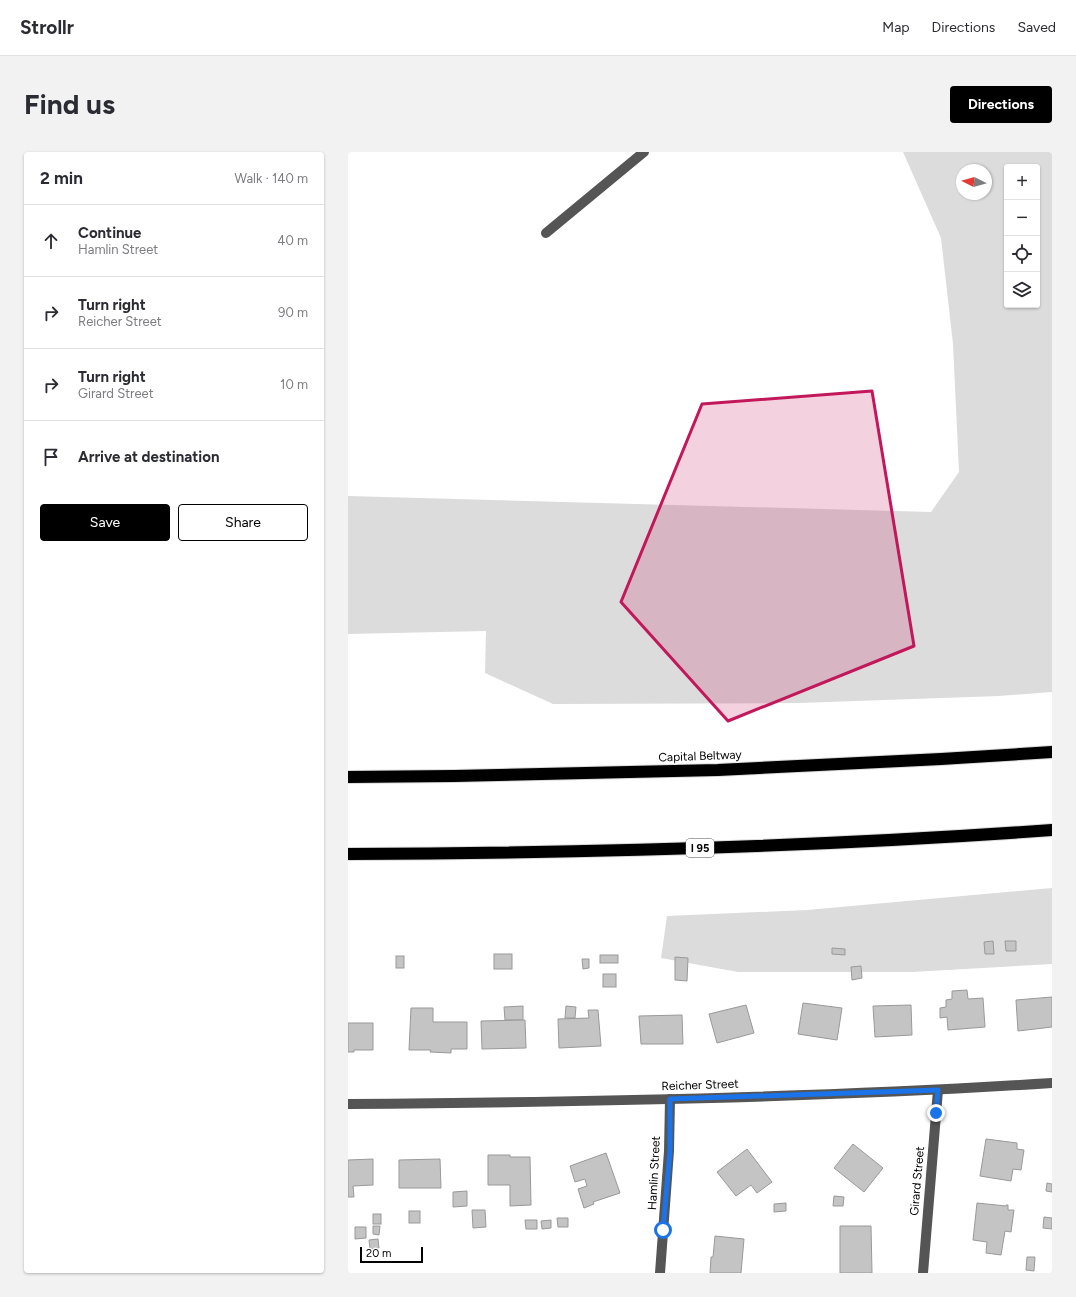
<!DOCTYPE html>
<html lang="en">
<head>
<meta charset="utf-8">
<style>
	body { margin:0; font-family:Figtree,sans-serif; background:#f2f2f3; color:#2b2b33 }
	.controls { position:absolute; right:12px; top:12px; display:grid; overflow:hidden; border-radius:4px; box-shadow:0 1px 3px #0004 }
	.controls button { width:36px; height:36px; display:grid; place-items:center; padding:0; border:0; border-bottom:1px solid #e1e1e2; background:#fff; color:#2b2b33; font:20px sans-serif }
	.compass { position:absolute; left:608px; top:12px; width:36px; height:36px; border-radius:50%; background:#fff; box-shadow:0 1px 3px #0004; rotate:275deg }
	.scale { position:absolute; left:12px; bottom:10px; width:63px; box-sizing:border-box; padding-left:4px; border:2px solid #000; border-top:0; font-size:11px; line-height:14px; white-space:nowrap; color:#000; -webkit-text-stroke:3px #fff; paint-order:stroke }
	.stop { position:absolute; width:12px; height:12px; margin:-9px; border:3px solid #1a73e8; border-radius:50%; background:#fff }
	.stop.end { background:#1a73e8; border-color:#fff; box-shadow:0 1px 4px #0008 }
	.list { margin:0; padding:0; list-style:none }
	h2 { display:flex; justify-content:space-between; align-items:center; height:52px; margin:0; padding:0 16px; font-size:17px }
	h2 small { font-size:13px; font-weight:400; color:#7c7c81 }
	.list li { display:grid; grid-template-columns:26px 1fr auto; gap:12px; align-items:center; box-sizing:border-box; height:72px; padding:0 16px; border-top:1px solid #e1e1e2 }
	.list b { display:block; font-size:15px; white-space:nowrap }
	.list p { margin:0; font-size:13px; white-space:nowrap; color:#7c7c81 }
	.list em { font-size:13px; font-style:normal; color:#7c7c81 }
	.actions { display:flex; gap:8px; padding:12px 16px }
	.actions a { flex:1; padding:9px 0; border:1px solid #000; border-radius:4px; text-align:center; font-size:14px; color:#000 }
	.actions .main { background:#000; color:#fff }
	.icon { flex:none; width:22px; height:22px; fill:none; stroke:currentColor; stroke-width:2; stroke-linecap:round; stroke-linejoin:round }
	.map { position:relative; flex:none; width:704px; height:1121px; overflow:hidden; border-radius:4px }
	header { display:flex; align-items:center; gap:24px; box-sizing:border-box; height:56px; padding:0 20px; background:#fff; border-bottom:1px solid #e1e1e2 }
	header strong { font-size:19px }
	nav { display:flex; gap:22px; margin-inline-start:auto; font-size:14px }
	.intro { display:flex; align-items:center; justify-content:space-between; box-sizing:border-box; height:96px; padding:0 24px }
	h1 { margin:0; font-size:28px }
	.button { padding:10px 18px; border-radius:4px; background:#000; color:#fff; font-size:14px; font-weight:700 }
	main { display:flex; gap:24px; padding:0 24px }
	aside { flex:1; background:#fff; border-radius:4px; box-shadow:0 1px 3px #0004 }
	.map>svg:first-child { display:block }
	.green { fill:#dcdcdc; fill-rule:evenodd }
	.building { fill:#c4c4c4; stroke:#999 }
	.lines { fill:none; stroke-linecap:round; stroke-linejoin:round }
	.highway-casing { stroke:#dbdbdb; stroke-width:14 }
	.minor { stroke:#555; stroke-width:10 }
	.highway { stroke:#000; stroke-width:12 }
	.route { stroke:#1a73e8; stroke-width:5 }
	.marked { fill:#c2185b; fill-opacity:0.2; stroke:#c2185b; stroke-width:3; stroke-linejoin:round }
	.labels { text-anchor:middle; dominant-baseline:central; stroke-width:3; stroke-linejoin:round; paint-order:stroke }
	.shield { fill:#fff; stroke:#4c4c4c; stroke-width:1 }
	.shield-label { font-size:11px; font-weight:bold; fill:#000 }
	.street-label { font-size:12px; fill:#000; stroke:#fff }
</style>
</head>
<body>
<header>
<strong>Strollr</strong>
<nav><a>Map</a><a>Directions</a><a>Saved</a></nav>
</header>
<div class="intro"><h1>Find us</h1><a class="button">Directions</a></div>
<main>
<aside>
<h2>2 min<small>Walk · 140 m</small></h2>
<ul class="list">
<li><svg class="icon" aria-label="ahead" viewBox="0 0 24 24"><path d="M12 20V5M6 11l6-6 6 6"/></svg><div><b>Continue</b><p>Hamlin Street</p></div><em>40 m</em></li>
<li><svg class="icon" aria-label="right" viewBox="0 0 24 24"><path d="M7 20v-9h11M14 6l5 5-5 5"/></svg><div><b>Turn right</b><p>Reicher Street</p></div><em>90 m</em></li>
<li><svg class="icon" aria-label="right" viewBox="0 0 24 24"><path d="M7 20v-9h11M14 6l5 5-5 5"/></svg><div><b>Turn right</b><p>Girard Street</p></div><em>10 m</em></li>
<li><svg class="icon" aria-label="arrive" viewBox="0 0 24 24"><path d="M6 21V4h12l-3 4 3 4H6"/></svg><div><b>Arrive at destination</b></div></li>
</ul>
<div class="actions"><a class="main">Save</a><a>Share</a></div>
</aside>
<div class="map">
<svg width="704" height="1121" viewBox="0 0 704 1121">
	<rect width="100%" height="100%" fill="#fff"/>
	<g class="green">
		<path d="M555,0H704V540L651,544L451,551L205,552L137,521L138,479L0,482V344L583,360L611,320L605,192L593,86ZM659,15H689V153H659ZM614,18H638V42H614Z"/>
		<path d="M704,736V812L564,820H390L313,806L319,764L459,758Z"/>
	</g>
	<g class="building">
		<path d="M645,789L646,802H637L636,790Z"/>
		<path d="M657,789H668V799H658Z"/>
		<path d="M484,796L497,797V803L484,802Z"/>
		<rect x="146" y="802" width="18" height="15"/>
		<rect x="252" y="803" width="18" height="8"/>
		<rect x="48" y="804" width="8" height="12"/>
		<path d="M327,805L340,806L339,829L327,828Z"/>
		<path d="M234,807H241V816L235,817Z"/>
		<path d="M513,814L514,826L504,828L503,815Z"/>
		<rect x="255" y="822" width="13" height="13"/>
		<path d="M619,838L620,847L635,846L637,875L600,878L599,865L592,866V856L598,855V848L604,847V839Z"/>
		<path d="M704,845V875L670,879L668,848Z"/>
		<path d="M455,851L494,856L489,888L450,882Z"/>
		<path d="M398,853L406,881L369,891L361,862Z"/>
		<path d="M563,853L564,883L527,885L525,854Z"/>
		<path d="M175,854V868H157L156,855Z"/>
		<path d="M218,854L228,855L227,866H217Z"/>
		<path d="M63,856H85V870H119V897H103V901L82,900L83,898H61Z"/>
		<path d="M240,858H250L253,894L211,896L210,867L241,866Z"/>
		<path d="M334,863L335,892H293L291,864Z"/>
		<path d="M177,868L178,896L134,897L133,869Z"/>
		<path d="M0,871H25V898H6V900H0Z"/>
		<path d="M638,987L669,991V997L676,998L673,1018L665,1017L663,1029L632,1024Z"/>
		<path d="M505,992L535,1016L516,1040L486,1016Z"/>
		<path d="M399,997L424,1030L409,1041L403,1033L388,1044L369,1020Z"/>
		<path d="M258,1001L272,1041L245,1050L246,1052L236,1056L230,1037L239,1034L237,1027L227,1030L222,1014Z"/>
		<path d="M140,1003H162V1005H182L183,1053L162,1054V1033H140Z"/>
		<path d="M25,1007V1033L5,1034L6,1045H0V1008Z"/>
		<path d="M92,1007L93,1036H51V1008Z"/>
		<path d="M699,1031L704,1032V1040L698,1039Z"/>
		<path d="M119,1039V1054L105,1055V1040Z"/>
		<path d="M486,1044L496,1045L495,1054H485Z"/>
		<path d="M438,1051V1059L426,1060V1052Z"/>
		<path d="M629,1051L658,1054V1053H660V1058H666L663,1080L657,1079L653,1103L638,1101L639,1090L625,1088Z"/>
		<path d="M124,1058H137L138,1075L125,1076Z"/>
		<rect x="61" y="1059" width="11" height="12"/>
		<rect x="25" y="1062" width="8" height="10"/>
		<path d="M696,1065L704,1066V1077L695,1076Z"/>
		<path d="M209,1066H220V1075H210Z"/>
		<path d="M177,1068H189V1077H178Z"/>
		<path d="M203,1068V1076L194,1077L193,1069Z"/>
		<path d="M25,1074H32L31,1083L25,1082Z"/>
		<path d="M492,1074H523L524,1121H492Z"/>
		<path d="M7,1075H18V1086L7,1087Z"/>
		<path d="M367,1084L396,1087L393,1121H362L363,1105H365Z"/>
		<path d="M30,1087L31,1096L22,1097L21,1088Z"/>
		<path d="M679,1105H687L686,1119L678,1118Z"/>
	</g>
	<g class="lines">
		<g class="highway-casing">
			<g id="highway">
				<path d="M0,625L106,624L370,618L593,607L704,600"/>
				<path d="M0,702C235,701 470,695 704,678"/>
			</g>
		</g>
		<g class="minor">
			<path d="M198,81L296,0"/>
			<path d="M0,952C235,950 470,946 704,931"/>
			<path d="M312,1121L321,999L322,947"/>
			<path d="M575,1121L590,938"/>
		</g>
		<use href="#highway" class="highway"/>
	</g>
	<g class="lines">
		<path class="route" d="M315,1078L322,999V947L590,938L588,961"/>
	</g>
	<path class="marked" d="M524,239L566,494L380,569L273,450L354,252Z"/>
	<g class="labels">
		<rect class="shield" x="338" y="687" width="28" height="18" rx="3"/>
		<g class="shield-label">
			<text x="352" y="696">I 95</text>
		</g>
		<g class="street-label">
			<text transform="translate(352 604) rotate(-2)">Capital Beltway</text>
			<text transform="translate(352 933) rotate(-2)">Reicher Street</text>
			<text transform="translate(306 1021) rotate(-87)">Hamlin Street</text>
			<text transform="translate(569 1029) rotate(-85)">Girard Street</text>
		</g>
	</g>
</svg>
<div class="controls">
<button>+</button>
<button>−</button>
<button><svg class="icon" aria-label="locate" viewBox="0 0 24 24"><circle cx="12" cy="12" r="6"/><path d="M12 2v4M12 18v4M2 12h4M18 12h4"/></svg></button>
<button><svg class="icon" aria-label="layers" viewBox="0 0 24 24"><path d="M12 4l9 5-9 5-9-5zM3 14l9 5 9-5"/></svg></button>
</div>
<svg class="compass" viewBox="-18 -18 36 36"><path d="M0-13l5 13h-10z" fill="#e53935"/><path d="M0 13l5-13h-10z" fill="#7c7c81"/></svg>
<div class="scale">20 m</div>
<div class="stop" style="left:315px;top:1078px"></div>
<div class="stop end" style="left:588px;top:961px"></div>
</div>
</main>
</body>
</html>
